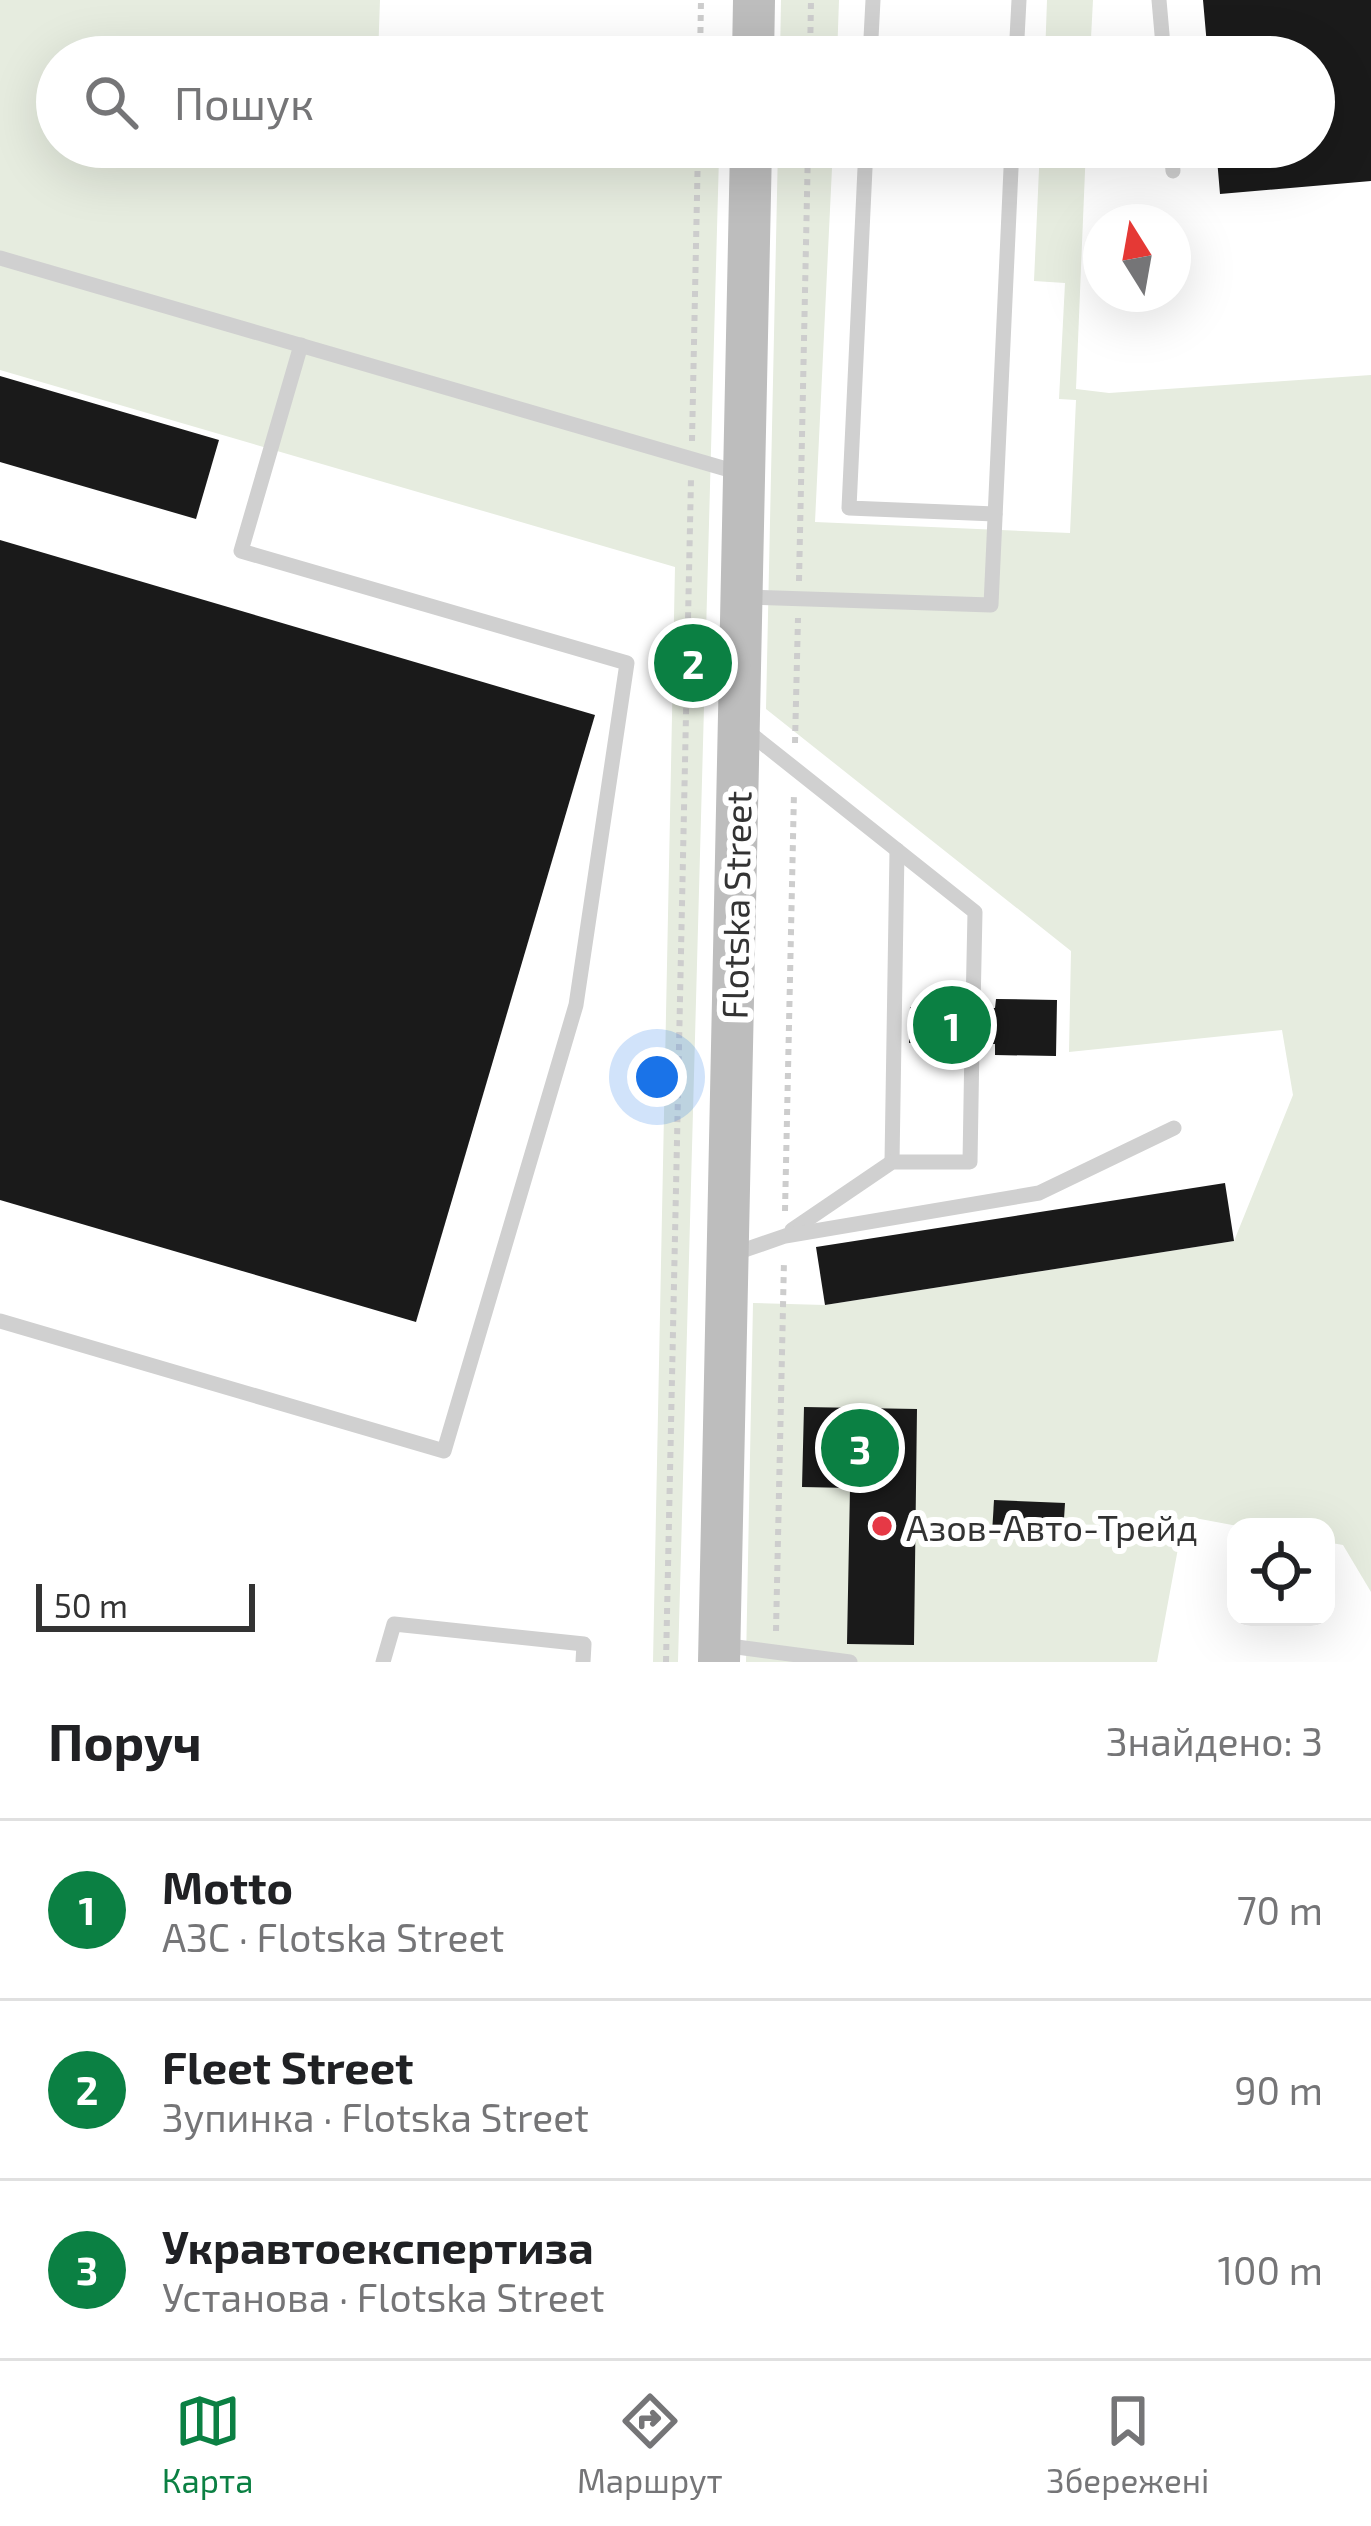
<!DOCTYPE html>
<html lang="uk">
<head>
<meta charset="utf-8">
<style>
	body { margin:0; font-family:"Exo 2",sans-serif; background:#f2f2f2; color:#202124 }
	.controls { position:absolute; right:36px; bottom:36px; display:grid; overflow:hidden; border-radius:24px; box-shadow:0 12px 48px #0002 }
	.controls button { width:108px; height:108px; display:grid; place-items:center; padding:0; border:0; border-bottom:3px solid #e0e0e0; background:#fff; color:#202124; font:60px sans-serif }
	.compass { position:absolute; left:1083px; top:204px; width:108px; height:108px; border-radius:50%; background:#fff; box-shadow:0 12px 48px #0002; rotate:349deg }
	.scale { position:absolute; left:36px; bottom:30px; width:219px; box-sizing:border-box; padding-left:12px; border:6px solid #333; border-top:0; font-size:33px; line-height:42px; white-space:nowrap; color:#333; -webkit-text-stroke:9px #fff; paint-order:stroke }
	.you { position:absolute; left:657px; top:1077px; width:42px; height:42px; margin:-30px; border:9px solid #fff; border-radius:50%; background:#1a73e8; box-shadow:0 0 0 18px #1a73e833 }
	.badge { display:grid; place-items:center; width:78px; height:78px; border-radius:50%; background:#0b8043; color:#fff; font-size:39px; font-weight:700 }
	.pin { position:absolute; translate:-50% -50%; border:6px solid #fff; box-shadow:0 3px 12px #0006 }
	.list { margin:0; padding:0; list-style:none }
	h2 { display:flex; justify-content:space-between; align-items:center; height:156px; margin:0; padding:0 48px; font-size:51px }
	h2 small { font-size:39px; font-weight:400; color:#757577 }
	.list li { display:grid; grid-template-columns:78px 1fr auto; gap:36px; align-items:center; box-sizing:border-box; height:180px; padding:0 48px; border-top:3px solid #e0e0e0 }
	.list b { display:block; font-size:45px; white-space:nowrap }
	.list p { margin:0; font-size:39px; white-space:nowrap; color:#757577 }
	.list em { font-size:39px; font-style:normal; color:#757577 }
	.icon { flex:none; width:66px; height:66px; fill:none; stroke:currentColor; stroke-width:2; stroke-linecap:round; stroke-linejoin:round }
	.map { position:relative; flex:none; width:1371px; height:1662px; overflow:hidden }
	.search { position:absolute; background:#fff; box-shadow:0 12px 48px #0002; left:36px; right:36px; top:36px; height:132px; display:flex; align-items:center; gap:30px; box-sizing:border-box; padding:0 42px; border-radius:66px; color:#757577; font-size:45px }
	.sheet { height:696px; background:#fff }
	nav { display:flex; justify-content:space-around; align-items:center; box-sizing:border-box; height:168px; border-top:3px solid #e0e0e0; background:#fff; font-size:33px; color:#757577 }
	nav a { display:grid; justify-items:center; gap:6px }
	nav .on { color:#0b8043 }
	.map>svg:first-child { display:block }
	.green { fill:#e6ecdf }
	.building { fill:#1a1a1a }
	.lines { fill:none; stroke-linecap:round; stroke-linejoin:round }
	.path { stroke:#cdcdcd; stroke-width:6; stroke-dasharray:6 6; stroke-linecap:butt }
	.lane { stroke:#d0d0d0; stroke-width:15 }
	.secondary { stroke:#bdbdbd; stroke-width:42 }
	.poi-dot { fill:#e63946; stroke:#fff; stroke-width:4.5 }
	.labels { text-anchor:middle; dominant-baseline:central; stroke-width:12; stroke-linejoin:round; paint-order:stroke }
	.street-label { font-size:36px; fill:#333; stroke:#fff }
	.poi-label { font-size:36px; fill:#333; stroke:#fff; text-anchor:start }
</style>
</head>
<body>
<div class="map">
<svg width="1371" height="1662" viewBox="0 0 1371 1662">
	<rect width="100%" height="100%" fill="#fff"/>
	<g class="green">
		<path d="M0,0H380L378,57H57V147H498L517,152L719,156L678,1662H653L675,567L0,370Z"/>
		<path d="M781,0H839L837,57H780Z"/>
		<path d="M1047,0H1093L1090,57H1045Z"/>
		<path d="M778,147H833L815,522L1070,533L1076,400L1059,399L1065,283L1034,281L1040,147H1086L1076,389L1109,393L1371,375V1592L1343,1545L1326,1542V1527H1243L1184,1516L1157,1662H746L753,1303L825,1305L1234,1241L1293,1095L1282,1030L1069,1052L1071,951L766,709Z"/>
	</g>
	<g class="building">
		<path d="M1203,0H1371V181L1220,194L1216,147H1314V57H1208Z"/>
		<path d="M0,376L219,440L196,519L0,462Z"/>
		<path d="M0,540L595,715L416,1322L0,1200Z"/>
		<path d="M996,999L1057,1000L1056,1056L995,1055V1044L909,1043L910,1007L995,1008Z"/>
		<path d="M1225,1183L1234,1241L825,1305L816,1247Z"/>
		<path d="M804,1407L917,1409L914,1645L847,1644L850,1488L802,1487Z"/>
		<path d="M994,1500L1065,1503L1063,1536L992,1534Z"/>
	</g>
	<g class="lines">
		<g class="path">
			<path d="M700,57L701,0"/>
			<path d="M810,57L811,0"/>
			<path d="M692,441L698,147"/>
			<path d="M799,581L808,147"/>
			<path d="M795,743L798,618"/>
			<path d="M785,1211L794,792"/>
			<path d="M776,1631L784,1260"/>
			<path d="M666,1662L691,478"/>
		</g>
		<g class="lane">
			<path d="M1159,0L1164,57"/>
			<path d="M870,57L873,0"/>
			<path d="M1016,57L1019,0"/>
			<path d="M866,147L849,508L995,514"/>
			<path d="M1171,147L1173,171"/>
			<path d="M0,258L740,473"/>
			<path d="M745,597L991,605L1012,147"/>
			<path d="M746,730L975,912L973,1008"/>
			<path d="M892,1162L897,850"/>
			<path d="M792,1230L892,1162H970L972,1044"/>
			<path d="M730,1255L785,1236L1039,1193L1174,1128"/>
			<path d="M0,1321L444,1451L576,1005L627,663L241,551L301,345"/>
			<path d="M722,1645L850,1662"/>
			<path d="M383,1662L394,1624L584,1644L583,1662"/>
		</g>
		<g class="secondary">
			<path d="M753,57L754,0"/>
			<path d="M719,1662L751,147"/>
		</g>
	</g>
	<circle class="poi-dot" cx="882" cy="1526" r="12"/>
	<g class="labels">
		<g class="street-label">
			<text transform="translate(735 905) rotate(-89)">Flotska Street</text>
		</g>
		<g class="poi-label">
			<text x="906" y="1526">Азов-Авто-Трейд</text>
		</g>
	</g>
</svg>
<div class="controls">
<button><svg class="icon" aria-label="locate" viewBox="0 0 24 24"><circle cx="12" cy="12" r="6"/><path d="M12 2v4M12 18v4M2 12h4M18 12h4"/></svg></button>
</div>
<svg class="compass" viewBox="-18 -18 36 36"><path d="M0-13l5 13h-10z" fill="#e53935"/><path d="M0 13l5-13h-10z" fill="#757577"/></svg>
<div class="scale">50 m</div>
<div class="you"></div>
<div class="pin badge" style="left:952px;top:1025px">1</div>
<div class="pin badge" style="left:693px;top:663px">2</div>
<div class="pin badge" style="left:860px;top:1448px">3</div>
<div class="search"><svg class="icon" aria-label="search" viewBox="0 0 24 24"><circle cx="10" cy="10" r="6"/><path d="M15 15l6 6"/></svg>Пошук</div>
</div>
<section class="sheet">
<h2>Поруч<small>Знайдено: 3</small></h2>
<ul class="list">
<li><span class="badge">1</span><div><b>Motto</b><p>АЗС · Flotska Street</p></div><em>70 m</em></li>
<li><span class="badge">2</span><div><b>Fleet Street</b><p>Зупинка · Flotska Street</p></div><em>90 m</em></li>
<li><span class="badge">3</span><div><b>Укравтоекспертиза</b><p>Установа · Flotska Street</p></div><em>100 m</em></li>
</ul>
</section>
<nav>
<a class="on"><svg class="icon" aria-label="map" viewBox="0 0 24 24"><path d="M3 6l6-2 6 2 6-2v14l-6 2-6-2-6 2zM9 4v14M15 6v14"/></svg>Карта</a>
<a><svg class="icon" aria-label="directions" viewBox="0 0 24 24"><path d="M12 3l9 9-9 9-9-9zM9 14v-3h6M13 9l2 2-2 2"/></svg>Маршрут</a>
<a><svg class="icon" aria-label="saved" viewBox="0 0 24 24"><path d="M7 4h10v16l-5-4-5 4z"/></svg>Збережені</a>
</nav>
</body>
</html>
